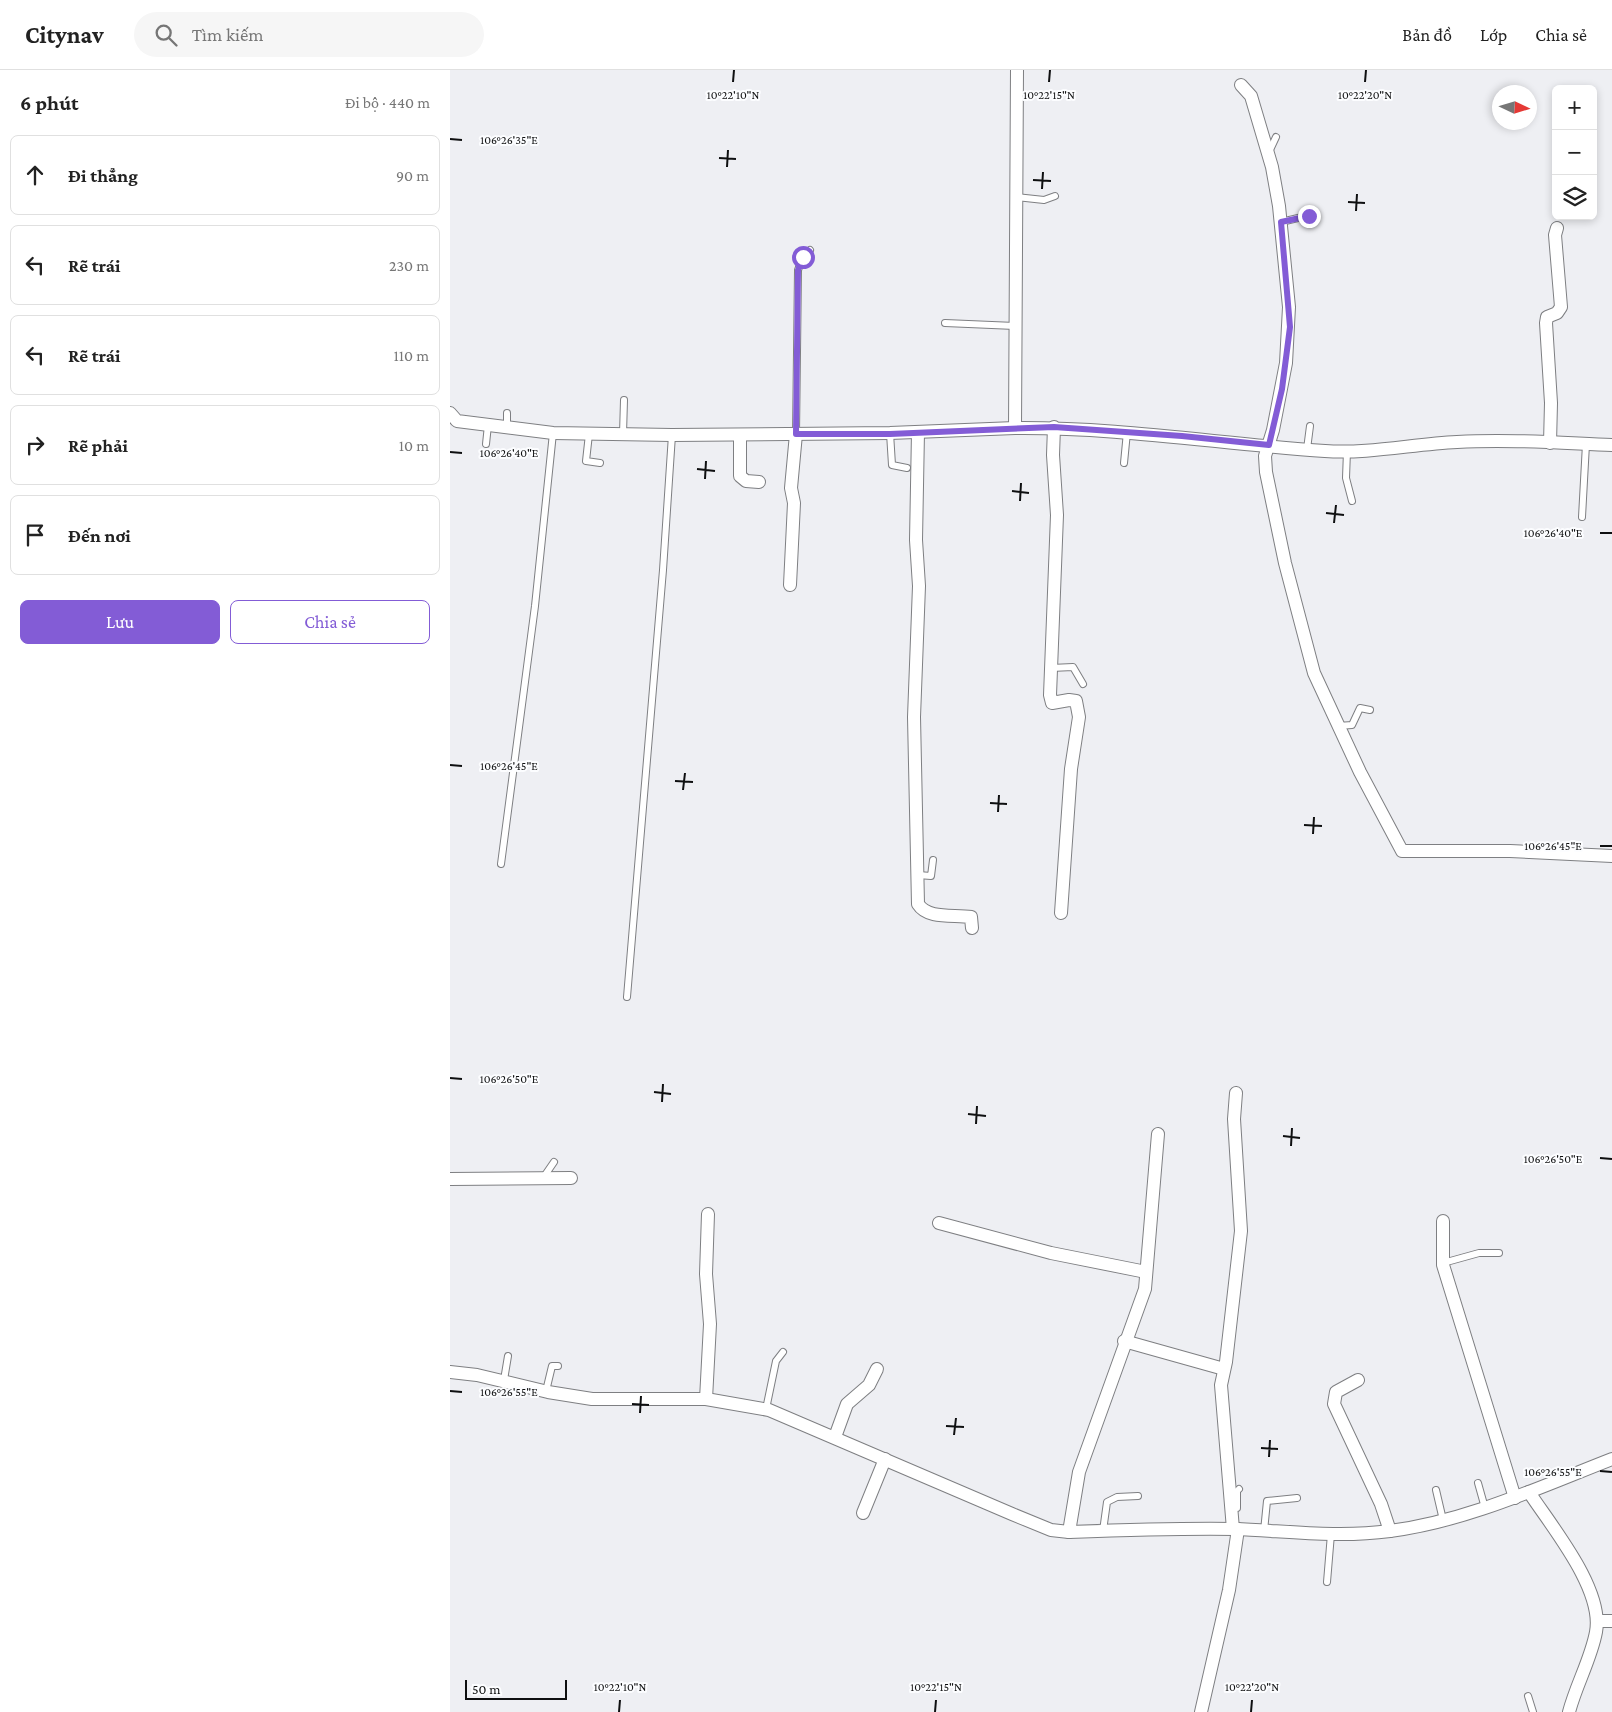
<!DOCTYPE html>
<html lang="vi">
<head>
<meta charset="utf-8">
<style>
	body { margin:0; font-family:"Crimson Pro",serif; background:#f6f6f6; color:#222 }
	.controls { position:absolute; right:15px; top:15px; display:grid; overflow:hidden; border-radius:8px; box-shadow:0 2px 8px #0003 }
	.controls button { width:45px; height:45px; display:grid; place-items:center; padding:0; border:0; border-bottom:1px solid #e0e0e0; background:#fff; color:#222; font:25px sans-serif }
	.compass { position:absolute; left:1042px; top:15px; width:45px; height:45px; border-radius:50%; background:#fff; box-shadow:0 2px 8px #0003; rotate:94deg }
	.scale { position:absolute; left:15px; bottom:12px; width:102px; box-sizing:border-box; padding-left:5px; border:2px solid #0e0f10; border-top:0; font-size:14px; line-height:18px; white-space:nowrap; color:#0e0f10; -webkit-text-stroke:4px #fcfdff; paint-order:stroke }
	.stop { position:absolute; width:15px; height:15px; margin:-11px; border:4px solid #835cd6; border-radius:50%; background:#fff }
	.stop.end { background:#835cd6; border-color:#fff; box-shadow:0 1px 5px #0008 }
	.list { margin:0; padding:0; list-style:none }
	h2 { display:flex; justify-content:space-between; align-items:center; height:65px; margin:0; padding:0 20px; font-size:21px }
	h2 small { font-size:16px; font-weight:400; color:#767676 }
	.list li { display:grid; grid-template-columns:32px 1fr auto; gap:15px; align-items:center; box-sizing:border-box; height:80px; margin:0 10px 10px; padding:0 10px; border:1px solid #e0e0e0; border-radius:8px }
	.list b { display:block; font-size:19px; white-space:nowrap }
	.list em { font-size:16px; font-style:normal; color:#767676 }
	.actions { display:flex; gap:10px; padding:15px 20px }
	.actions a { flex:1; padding:11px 0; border:1px solid #835cd6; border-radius:8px; text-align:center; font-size:18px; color:#835cd6 }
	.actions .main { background:#835cd6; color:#fff }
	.icon { flex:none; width:28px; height:28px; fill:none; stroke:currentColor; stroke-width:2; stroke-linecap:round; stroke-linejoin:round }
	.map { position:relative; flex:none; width:1162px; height:1642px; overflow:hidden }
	header { display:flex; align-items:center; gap:30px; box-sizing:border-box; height:70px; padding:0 25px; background:#fff; border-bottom:1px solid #e0e0e0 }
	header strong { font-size:24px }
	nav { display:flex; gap:28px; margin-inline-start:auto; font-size:18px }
	.search { width:350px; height:45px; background:#f6f6f6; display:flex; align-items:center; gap:12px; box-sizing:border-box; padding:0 18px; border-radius:28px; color:#767676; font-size:19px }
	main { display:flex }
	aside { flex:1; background:#fff }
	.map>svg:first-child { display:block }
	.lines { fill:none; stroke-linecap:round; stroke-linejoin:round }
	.service-casing { stroke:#7e7f82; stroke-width:8 }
	.minor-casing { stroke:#7e7f82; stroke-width:14 }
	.service { stroke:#fff; stroke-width:6 }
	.minor { stroke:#fff; stroke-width:12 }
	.route { stroke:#835cd6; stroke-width:6 }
	.ticks { fill:none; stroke:#0e0f10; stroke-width:2 }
	.ticks-label { font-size:12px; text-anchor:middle; fill:#0e0f10; stroke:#fcfdff; stroke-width:4; stroke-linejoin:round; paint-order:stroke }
</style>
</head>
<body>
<header>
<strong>Citynav</strong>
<div class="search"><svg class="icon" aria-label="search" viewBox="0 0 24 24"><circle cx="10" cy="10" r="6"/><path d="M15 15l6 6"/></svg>Tìm kiếm</div>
<nav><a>Bản đồ</a><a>Lớp</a><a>Chia sẻ</a></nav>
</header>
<main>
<aside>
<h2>6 phút<small>Đi bộ · 440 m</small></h2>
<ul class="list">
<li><svg class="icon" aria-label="ahead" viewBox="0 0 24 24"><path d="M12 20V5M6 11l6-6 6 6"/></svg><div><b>Đi thẳng</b></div><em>90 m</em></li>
<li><svg class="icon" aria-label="left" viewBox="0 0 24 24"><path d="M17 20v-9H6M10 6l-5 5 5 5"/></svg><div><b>Rẽ trái</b></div><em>230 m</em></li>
<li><svg class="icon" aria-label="left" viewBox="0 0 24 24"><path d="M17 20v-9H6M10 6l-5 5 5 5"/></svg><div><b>Rẽ trái</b></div><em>110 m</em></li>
<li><svg class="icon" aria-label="right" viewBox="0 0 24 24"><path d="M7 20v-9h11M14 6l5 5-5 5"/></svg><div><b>Rẽ phải</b></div><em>10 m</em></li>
<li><svg class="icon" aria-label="arrive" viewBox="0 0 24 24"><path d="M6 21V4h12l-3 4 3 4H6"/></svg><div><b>Đến nơi</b></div></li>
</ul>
<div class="actions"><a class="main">Lưu</a><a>Chia sẻ</a></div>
</aside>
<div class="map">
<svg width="1162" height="1642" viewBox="0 0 1162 1642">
	<rect width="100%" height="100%" fill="#eeeff3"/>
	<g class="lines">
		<g class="service-casing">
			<g id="service">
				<path d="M819,82L826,67"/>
				<path d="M566,127L594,130L605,126"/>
				<path d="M831,152L865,144"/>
				<path d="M495,253L565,256"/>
				<path d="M57,358V343"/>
				<path d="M440,363L442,395L457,398"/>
				<path d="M139,364L136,391L150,393"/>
				<path d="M173,364L174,330"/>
				<path d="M346,364L348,200L353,187L360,180"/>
				<path d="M36,374L38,355"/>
				<path d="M857,379L860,356"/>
				<path d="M897,381L896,408L902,431"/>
				<path d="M674,393L677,362"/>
				<path d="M1132,447L1136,374"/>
				<path d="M601,598L623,597L633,614"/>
				<path d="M888,656L902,655L910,638L920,640"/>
				<path d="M51,794L85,536L103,363"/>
				<path d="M468,805L481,806L483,790"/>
				<path d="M177,927L213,500L222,365"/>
				<path d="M93,1108L104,1092"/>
				<path d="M993,1193L1029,1183H1049"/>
				<path d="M54,1310L58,1286"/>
				<path d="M96,1321L102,1296H108"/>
				<path d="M316,1339L326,1291L333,1282"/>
				<path d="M1028,1413L1035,1438"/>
				<path d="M986,1420L993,1450"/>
				<path d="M787,1438V1421L789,1419"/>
				<path d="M653,1461L657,1432L667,1427L688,1426"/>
				<path d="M814,1461L817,1431L847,1428"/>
				<path d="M877,1512L881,1464"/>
				<path d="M1078,1626L1083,1642"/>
			</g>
		</g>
		<g class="minor-casing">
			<g id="minor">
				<path d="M567,0L565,358C669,357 771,374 875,381C919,384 963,374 1007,372C1058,369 1111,373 1162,375"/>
				<path d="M791,15L801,26L822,97L829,136L839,237L836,293L823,360L815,386L816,402L835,493L864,603L910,702L952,781H1060L1162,786"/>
				<path d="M0,343L7,351L103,363L222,365L440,363L565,358"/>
				<path d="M604,357L603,385L607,445L600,625L602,633L619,630L626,631L629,647L621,699L611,843"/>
				<path d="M468,362L466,470L469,516L464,647L468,834C478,850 505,844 521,847L522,858"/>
				<path d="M290,365V406L296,411L309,412"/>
				<path d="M1100,373L1101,333L1096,253L1097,247L1107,243L1111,237L1105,165L1107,158"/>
				<path d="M340,515L344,433L341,418L346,364"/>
				<path d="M0,1109L121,1108"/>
				<path d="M993,1151V1195L1065,1428"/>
				<path d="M489,1153L601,1183L696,1202"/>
				<path d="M674,1271L774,1299"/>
				<path d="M0,1302L27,1305L98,1322L142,1329H256L319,1340L562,1444L601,1460L619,1462C674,1460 730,1458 785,1459C837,1461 888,1468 940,1461C1017,1451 1090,1417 1162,1389"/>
				<path d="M908,1310L886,1322L884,1334L931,1434L940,1461"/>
				<path d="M256,1329L260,1254L256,1204L258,1144"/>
				<path d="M385,1367L397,1334L419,1315L427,1299"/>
				<path d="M1079,1422C1101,1456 1154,1519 1146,1562C1141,1589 1126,1615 1119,1642"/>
				<path d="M413,1443L435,1389"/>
				<path d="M783,1459L771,1315L776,1292L791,1161L784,1049L786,1023"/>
				<path d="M619,1462L629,1402L695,1219L708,1064"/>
				<path d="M1147,1551H1162"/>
				<path d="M751,1642L779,1520L788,1459"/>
			</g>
		</g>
		<use href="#service" class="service"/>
		<use href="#minor" class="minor"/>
	</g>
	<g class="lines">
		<path class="route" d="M353,187L348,200L346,364H440L604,357L732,366L819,375L832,319L840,257L831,152L859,146"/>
	</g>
	<path class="ticks" d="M283,12L284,0M599,12L600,0M915,12L916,0M0,69L12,70M269,88L286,89M277,97L278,80M583,110L601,111M592,119L593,102M898,132L915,133M906,141L907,124M0,382L12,383M247,399L265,401M255,409L256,391M562,421L579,423M570,431L571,413M876,443L894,445M884,453L886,435M1150,463H1162M0,695L12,696M225,711L243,712M233,720L235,703M540,733L557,734M548,742L549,725M854,755L872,756M863,764L864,747M1150,776H1162M0,1008L12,1009M204,1022L221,1024M212,1032L213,1014M518,1044L536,1046M526,1054L527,1036M833,1066L850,1068M841,1076L842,1058M1150,1088L1162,1089M0,1321L12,1322M182,1334L199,1335M190,1343L191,1326M496,1356L514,1357M504,1365L506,1348M811,1378L828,1379M819,1387L820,1370M1150,1401L1162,1402M169,1642L170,1630M485,1642L486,1630M801,1642L802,1630"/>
	<g class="ticks-label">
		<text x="283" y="29">10°22'10"N</text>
		<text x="599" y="29">10°22'15"N</text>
		<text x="915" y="29">10°22'20"N</text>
		<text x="59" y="74">106°26'35"E</text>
		<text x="59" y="387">106°26'40"E</text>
		<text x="1103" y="467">106°26'40"E</text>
		<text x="59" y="700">106°26'45"E</text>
		<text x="1103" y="780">106°26'45"E</text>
		<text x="59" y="1013">106°26'50"E</text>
		<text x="1103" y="1093">106°26'50"E</text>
		<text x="59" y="1326">106°26'55"E</text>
		<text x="1103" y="1406">106°26'55"E</text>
		<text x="170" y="1621">10°22'10"N</text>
		<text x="486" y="1621">10°22'15"N</text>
		<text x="802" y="1621">10°22'20"N</text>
	</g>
</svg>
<div class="controls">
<button>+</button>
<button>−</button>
<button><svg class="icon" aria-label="layers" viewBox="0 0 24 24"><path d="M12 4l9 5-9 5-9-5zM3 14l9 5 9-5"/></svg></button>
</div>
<svg class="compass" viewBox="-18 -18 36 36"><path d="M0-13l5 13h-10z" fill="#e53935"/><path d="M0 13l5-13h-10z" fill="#767676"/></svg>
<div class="scale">50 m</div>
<div class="stop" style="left:353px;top:187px"></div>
<div class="stop end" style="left:859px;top:146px"></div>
</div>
</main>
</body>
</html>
